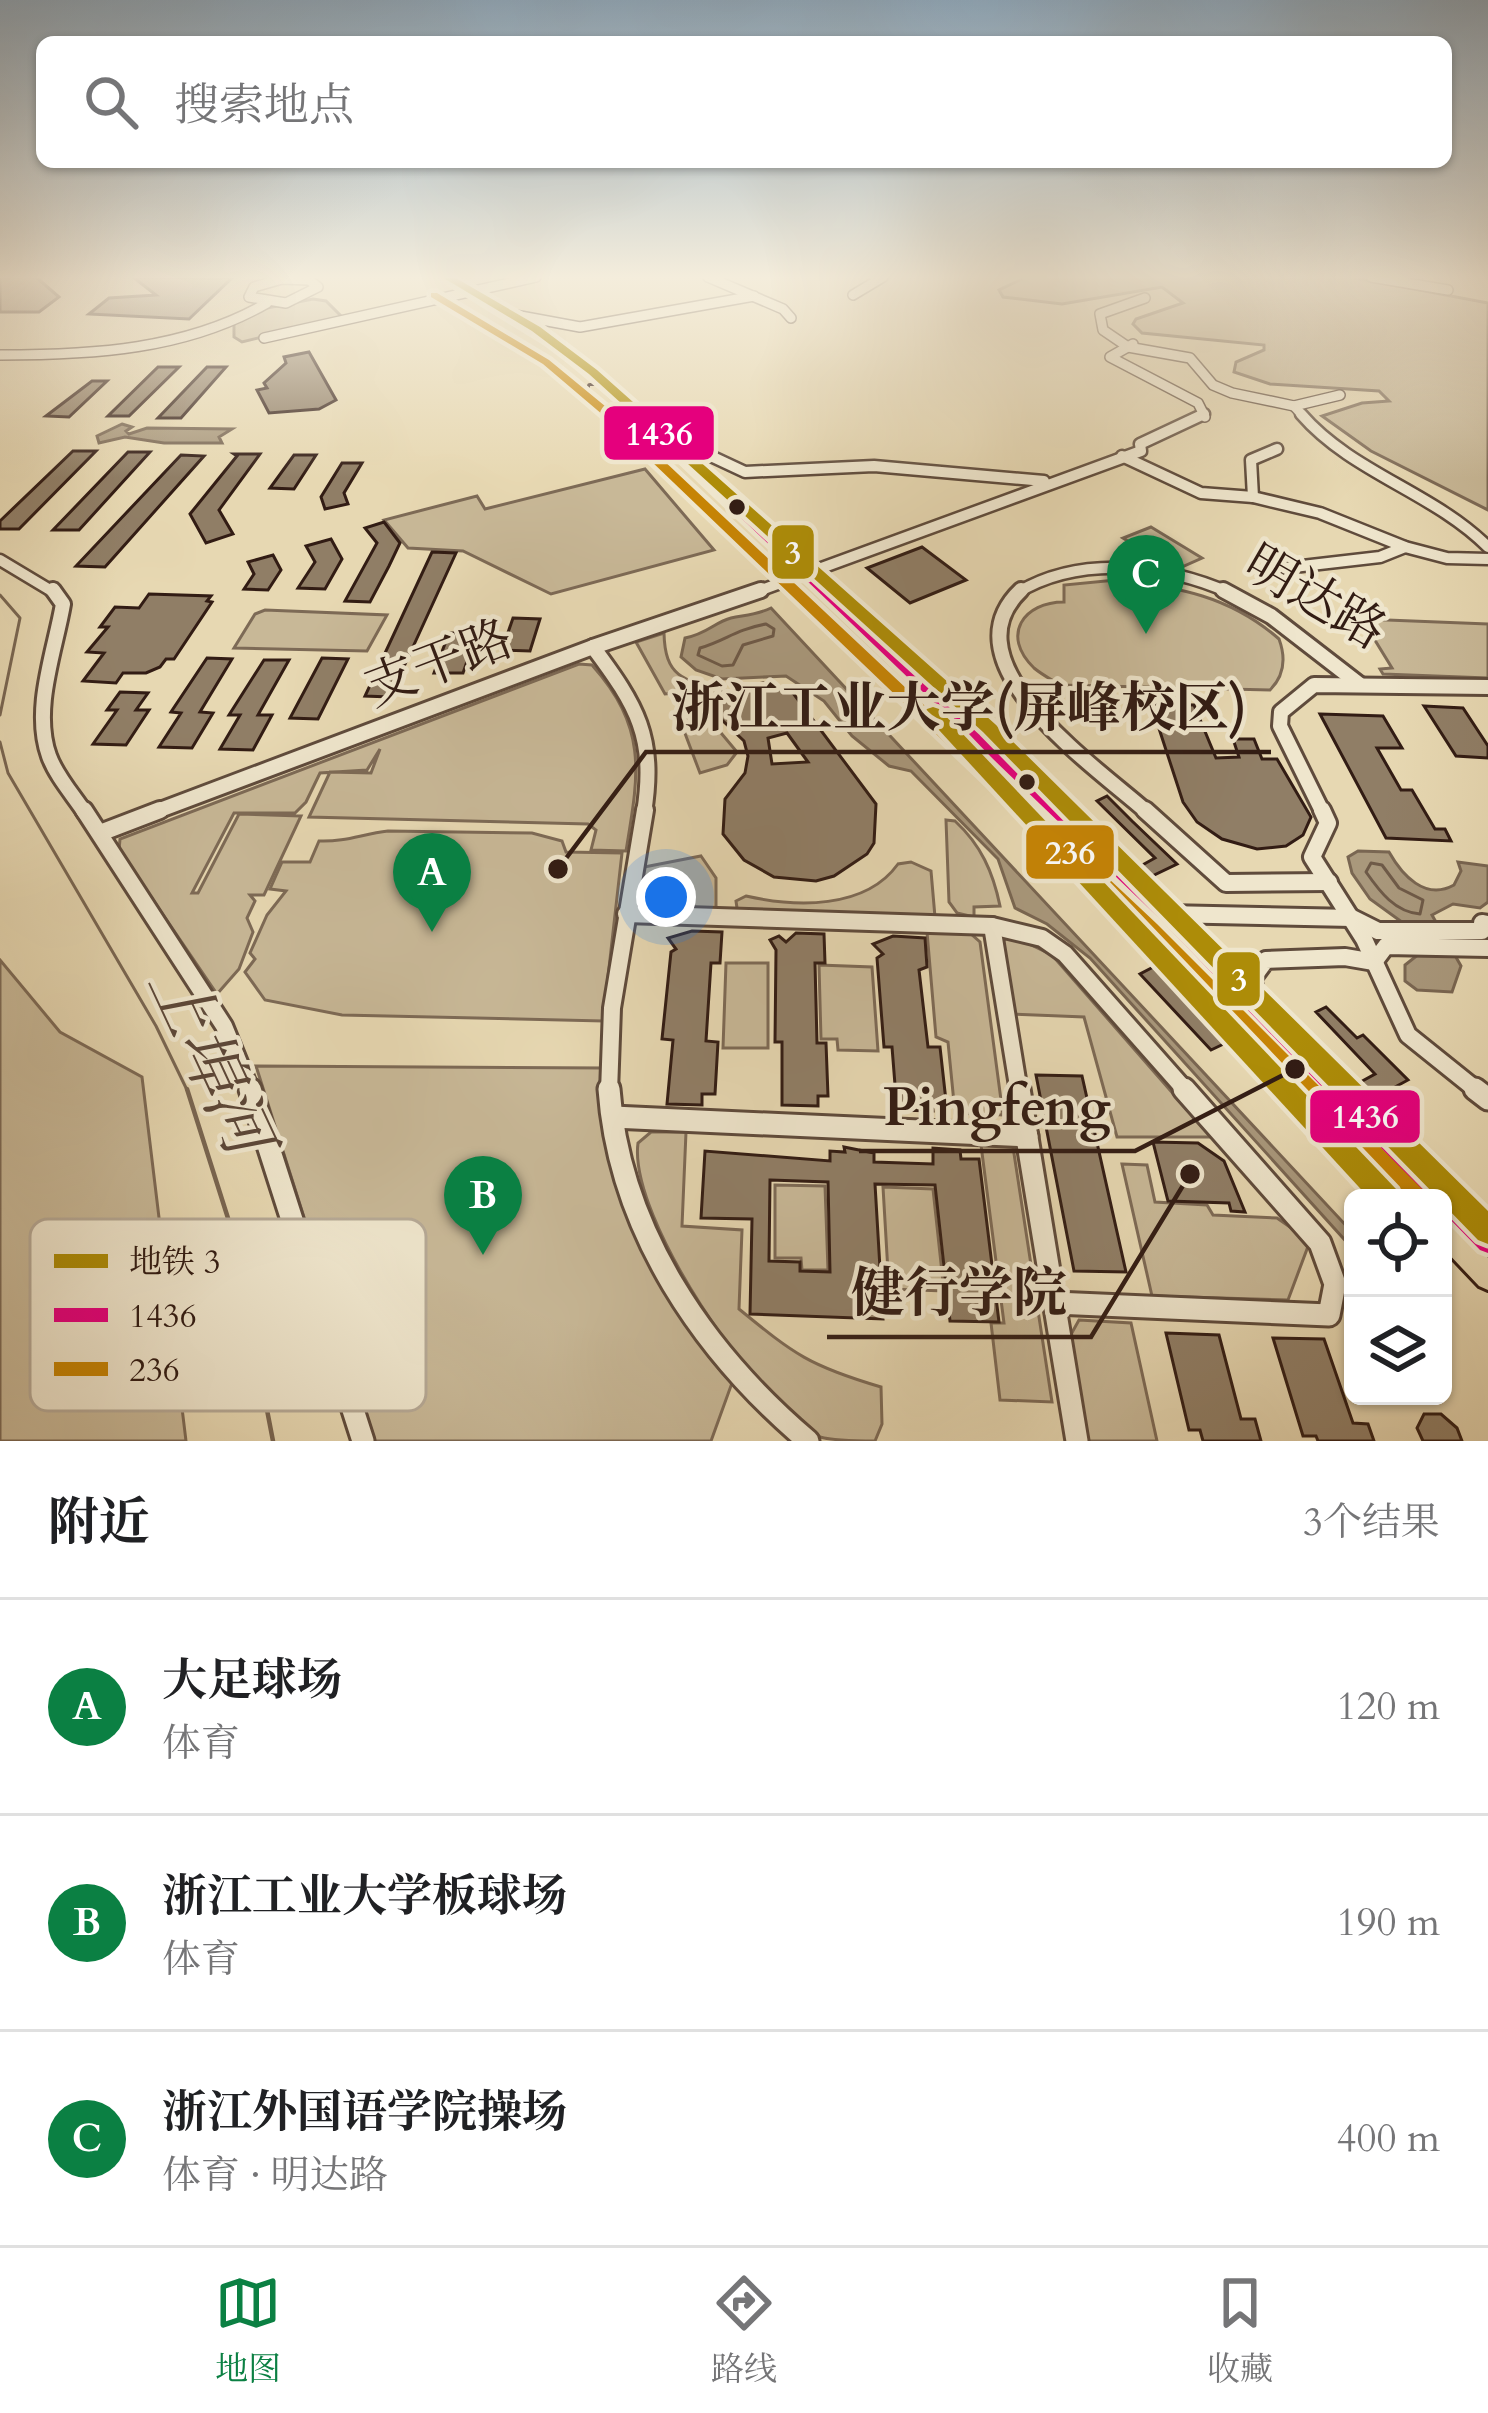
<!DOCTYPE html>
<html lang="zh">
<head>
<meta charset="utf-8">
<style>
	body { margin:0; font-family:Cardo,"Noto Serif SC",serif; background:#f6f6f6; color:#202124 }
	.controls { position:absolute; right:36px; bottom:36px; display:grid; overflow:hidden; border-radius:18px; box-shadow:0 3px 9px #0004 }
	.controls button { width:108px; height:108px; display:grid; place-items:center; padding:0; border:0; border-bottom:3px solid #e0e0e0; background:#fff; color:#202124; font:60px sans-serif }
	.you { position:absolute; left:666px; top:897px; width:42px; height:42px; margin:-30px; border:9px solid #fff; border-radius:50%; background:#1a73e8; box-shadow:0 0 0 18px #1a73e833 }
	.badge { display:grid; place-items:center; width:78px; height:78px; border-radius:50%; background:#0b8043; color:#fff; font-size:39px; font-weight:700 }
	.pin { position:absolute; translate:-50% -99px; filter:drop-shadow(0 3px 6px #0008) }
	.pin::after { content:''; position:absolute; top:63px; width:42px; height:36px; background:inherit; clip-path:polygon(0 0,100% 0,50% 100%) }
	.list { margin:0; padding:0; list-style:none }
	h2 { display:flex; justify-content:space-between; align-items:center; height:156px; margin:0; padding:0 48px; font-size:51px }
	h2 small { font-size:39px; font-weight:400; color:#757577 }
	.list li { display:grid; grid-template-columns:78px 1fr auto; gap:36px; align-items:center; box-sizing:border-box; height:216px; padding:0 48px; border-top:3px solid #e0e0e0 }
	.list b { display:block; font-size:45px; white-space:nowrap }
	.list p { margin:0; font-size:39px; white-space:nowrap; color:#757577 }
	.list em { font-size:39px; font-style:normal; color:#757577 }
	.icon { flex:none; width:66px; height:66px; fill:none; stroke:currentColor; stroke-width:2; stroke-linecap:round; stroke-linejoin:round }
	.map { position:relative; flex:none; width:1488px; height:1441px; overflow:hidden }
	.search { position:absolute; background:#fff; box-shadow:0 3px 9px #0004; left:36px; right:36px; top:36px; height:132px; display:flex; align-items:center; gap:30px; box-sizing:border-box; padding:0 42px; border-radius:18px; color:#757577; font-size:45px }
	.sheet { height:804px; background:#fff }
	nav { display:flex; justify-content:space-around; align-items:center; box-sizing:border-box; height:168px; border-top:3px solid #e0e0e0; background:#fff; font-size:33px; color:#757577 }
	nav a { display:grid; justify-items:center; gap:6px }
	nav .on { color:#0b8043 }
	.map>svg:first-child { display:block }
	.green { fill:#c8b897; stroke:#7d6a56; stroke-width:3 }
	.water { fill:#a9987c; stroke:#796652; stroke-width:3 }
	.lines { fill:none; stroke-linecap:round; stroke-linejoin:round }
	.shore { stroke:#6e5a48; stroke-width:3 }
	.stream-far1 { stroke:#796652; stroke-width:3 }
	.stream { stroke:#796652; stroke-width:4.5 }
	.building { fill:#907e66; stroke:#321c14; stroke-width:3; fill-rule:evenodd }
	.minor-far4-casing { stroke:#5f4b3c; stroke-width:12 }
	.minor-far3-casing { stroke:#5f4b3c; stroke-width:15 }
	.minor-far2-casing { stroke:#5f4b3c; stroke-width:20 }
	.minor-far1-casing { stroke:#5f4b3c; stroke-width:22 }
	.minor-casing { stroke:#5f4b3c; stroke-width:27 }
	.major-casing { stroke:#321c14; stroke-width:6 }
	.minor-far4 { stroke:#efe6cd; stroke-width:9 }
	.minor-far3 { stroke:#efe6cd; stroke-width:10 }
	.minor-far2 { stroke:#efe6cd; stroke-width:14 }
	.minor-far1 { stroke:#efe6cd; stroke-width:16 }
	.minor { stroke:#efe6cd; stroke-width:21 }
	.major { fill:#e7d8b2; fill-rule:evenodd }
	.bus-1-casing { stroke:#efe6cd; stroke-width:9 }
	.bus-2-casing { stroke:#efe6cd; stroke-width:9 }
	.bus-1 { fill:#e5007d; fill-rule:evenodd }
	.bus-2 { fill:#c68405; fill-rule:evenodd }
	.metro-1-casing { stroke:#efe6cd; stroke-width:9 }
	.metro-1 { fill:#ad8c08; fill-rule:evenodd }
	.bus-dot { fill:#321c14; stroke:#efe6cd; stroke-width:4.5 }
	.labels { text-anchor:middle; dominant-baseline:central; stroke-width:9; stroke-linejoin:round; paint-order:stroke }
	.street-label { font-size:51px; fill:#321c14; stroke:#efe6cd }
	.near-water-label { font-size:66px; font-style:italic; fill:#5c4738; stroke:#efe6cd }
	.key { fill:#efe6cd; stroke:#b6a996; stroke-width:3 }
	.key-label { font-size:33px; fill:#321c14 }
	.leader { fill:none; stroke:#321c14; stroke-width:4.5 }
	.callout-dot { fill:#321c14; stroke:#efe6cd; stroke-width:4.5 }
	.callout-label { font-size:54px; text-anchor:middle; font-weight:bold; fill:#321c14; stroke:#efe6cd; stroke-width:9; stroke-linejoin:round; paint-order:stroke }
	.line-badge { stroke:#efe6cd; stroke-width:4.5 }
	.badge-label { font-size:33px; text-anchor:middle; font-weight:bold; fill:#fff }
</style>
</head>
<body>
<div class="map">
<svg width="1488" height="1441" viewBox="0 0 1488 1441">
	<rect width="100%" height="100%" fill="#e7d8b2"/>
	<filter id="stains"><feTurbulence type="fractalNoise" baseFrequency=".00167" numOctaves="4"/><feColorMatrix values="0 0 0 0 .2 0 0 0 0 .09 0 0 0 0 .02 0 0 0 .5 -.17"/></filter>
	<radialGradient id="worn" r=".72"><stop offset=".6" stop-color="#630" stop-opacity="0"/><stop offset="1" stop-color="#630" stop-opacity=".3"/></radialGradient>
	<g class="green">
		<path d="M1026,277H1351L1488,303V510L1371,451L1322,416L1362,403L1389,401L1379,391L1270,384L1234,372L1236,362L1264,350V345L1142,333L1133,324L1136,319L1183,303L1162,287L1062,304L1003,297L999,290Z"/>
		<path d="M313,299L326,301L342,317L242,342L234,337V323L267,308Z"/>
		<path d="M645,469L714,550L551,594L463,551L408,548L384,520L477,496L485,509Z"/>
		<path d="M1151,527L1202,558L1175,570L1123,538Z"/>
		<path d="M1116,580C1178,587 1230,596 1279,639C1286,658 1284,676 1270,690L1060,685C1052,680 1041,674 1034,668C1000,635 1024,602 1064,602V585Z"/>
		<path d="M265,610L387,615L367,651L234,648L255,614Z"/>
		<path d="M1362,619L1488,624V678L1383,674L1380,669L1392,668Z"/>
		<path d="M664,633C665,676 682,681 723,689L712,698L711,721L737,752L727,765L700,773L678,715L694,709L689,692L665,694L636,642Z"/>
		<path d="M579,664L592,665C648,728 639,773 626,851L591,850L596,830L588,824L309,817L330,772L371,773L380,749L367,770L320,773L306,802L295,813H234L192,893H198L239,814L301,816L264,895H250L255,901L247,918L253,932L239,969L217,994L119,850L120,839Z"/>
		<path d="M946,820L955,821C981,845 993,872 1000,906L974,907V917L957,913L949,902Z"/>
		<path d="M388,831L532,833L562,841L566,852L622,853L603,1021L342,1015L265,1000L245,972L255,959L250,953L267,915L286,891L270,889L282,862H310L319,841C346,842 362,834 388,831Z"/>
		<path d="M701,856L716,878V912L635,907L639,868Z"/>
		<path d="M911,862L931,871L935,917L745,913L737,908L736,901L746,896C795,907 865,910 898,864Z"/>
		<path d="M927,932L971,934L980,942L1003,1115L955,1113L948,1042L936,1037Z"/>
		<path d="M1015,937L1052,955L1211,1137H1117L1084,1017L1012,1014L999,947L1005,939Z"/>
		<path d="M0,960L60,1032L142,1077L186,1441H0Z"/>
		<path d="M726,963H768V1048H723Z"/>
		<path d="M819,965L872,967L878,1051L838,1050L837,1039H821Z"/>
		<path d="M256,1066L606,1068C636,1177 650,1301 732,1383L711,1441H375Z"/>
		<path d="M651,1132H686L682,1226L742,1230L739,1309C795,1355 810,1366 881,1387L882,1424L875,1441C858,1441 835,1441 820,1437C755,1403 628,1217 638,1143Z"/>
		<path d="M981,1145L1013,1147L1052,1402L1000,1400L991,1323H1004Z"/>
		<path d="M1122,1164L1147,1165L1155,1202L1207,1205L1213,1215L1277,1218L1310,1241L1288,1300L1152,1296Z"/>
		<path d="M775,1185L825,1186L828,1270H802L801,1258H775Z"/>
		<path d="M883,1187L933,1189L944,1291L889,1289Z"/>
		<path d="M1079,1320L1131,1323L1157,1441H1087L1069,1338Z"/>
	</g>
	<g class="water">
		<path d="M122,424L132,427L126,431L129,434L147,428L232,429L219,437L222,443H164L125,437L99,443L97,436Z"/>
		<path d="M771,608L1353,1233V1249L1090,958L1047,924L1015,908L998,859L911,771L889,766L852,736L824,701L786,676L722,679L696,670L681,657L685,638C707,634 715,622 731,618C746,615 756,615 771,608Z"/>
		<path d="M1358,851L1389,852C1402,875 1425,901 1454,885L1461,871L1458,862L1488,866V902L1480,908L1453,904L1432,915L1461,966L1452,992L1417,990L1405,981V965L1419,954L1406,925L1370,899L1352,873L1348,857Z"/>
	</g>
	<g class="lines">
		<g class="shore">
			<path d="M766,624L774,629L773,636L743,645L733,665L722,666L698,655L700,648C727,640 734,630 766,624Z"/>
			<path d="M1371,863L1382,865L1399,888L1423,900L1420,914C1395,912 1380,892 1366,872Z"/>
		</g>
		<g class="stream-far1">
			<path d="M0,595L20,618L0,715"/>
			<path d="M0,742L8,773L156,1026L188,1092"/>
		</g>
		<path class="stream" d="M187,1089L233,1234L273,1441"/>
	</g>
	<g class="building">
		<path d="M0,277H36L59,297L39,312H0Z"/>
		<path d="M133,277L217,278L233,277L189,319L89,314L109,298L156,295Z"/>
		<path d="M309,352L336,400L319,409L269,413L257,390L267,388L264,383L286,363L284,357Z"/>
		<path d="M158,367H179L129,416H108Z"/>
		<path d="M207,367H226L181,418H158Z"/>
		<path d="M92,381H107L69,417L46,416Z"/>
		<path d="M73,451H96L19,529H0V521Z"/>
		<path d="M128,452H150L79,530H53Z"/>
		<path d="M234,454H260L219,510L233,534L206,543L190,514L237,456Z"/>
		<path d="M181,455L204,456L105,567L76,566Z"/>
		<path d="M294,455H316L294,489L270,488Z"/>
		<path d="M342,463H362L344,493L348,504L325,509L321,497Z"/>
		<path d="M384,522L400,543L389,566L370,602L345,601L377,543L365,528Z"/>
		<path d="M331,539L342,559L325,589L298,588L315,562L306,546Z"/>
		<path d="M922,547L966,580L910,603L867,568Z"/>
		<path d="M432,552L456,553L390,697L365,696Z"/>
		<path d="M273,555L281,570L268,590L244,589L254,574L248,562Z"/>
		<path d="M149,594L211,596L207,601L212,602L174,659H166L160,667L146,673H123L116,683L83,681L104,653L87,652L108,627H100L115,607L139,608Z"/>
		<path d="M513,618L540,619L530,651L502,650Z"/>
		<path d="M449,633H477L463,673H434Z"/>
		<path d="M207,658L232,659L200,712L213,713L192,748L159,747L181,713L171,712Z"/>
		<path d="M322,658L348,659L318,719L290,718Z"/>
		<path d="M264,660H289L258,715H272L253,750L220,749L240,715H229Z"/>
		<path d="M763,683L793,693L876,804L874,843L867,854L834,876L816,881L774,877L744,860L723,834L725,799L745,773L748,756L744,741L721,719L720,706L738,687ZM787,733L808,762L772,764L768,738Z"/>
		<path d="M120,692L148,693L136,710H149L126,745L93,744L117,710H107Z"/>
		<path d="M1151,704L1194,705L1216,758L1239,757L1233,739H1254L1262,759H1277L1311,817L1303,835L1286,846L1257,849L1222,839L1197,822L1183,802Z"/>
		<path d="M1424,706L1463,708L1488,746V758L1456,756Z"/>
		<path d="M1320,714L1383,716L1402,748H1377L1401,790H1412L1435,829H1445L1451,841L1386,838Z"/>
		<path d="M1107,796L1132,821L1177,864L1148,878L1137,868L1155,858L1097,801Z"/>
		<path d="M692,931L722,932L720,963H711L706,1041L718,1042L715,1094H702V1105L667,1104L673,1040L662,1039L671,952L676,949L668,938Z"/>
		<path d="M796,933L824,934L825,963H815L817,1043H826L828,1096H818V1106L782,1105V1042H775L776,950L770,940L779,936L786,942Z"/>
		<path d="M893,936L925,938L927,967L919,970L928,1047H940L946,1101H932L933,1111L897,1110L892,1047H884L877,958L883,954L873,944Z"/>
		<path d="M1161,963L1389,1198H1380L1232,1040L1211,1050L1140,974Z"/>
		<path d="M1326,1007L1357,1038L1363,1035L1408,1080L1371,1100L1355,1085L1375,1074L1316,1012Z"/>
		<path d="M1036,1075L1082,1076L1126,1272L1074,1271Z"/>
		<path d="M1153,1142L1198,1143L1224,1161L1245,1212L1231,1211L1229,1203L1168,1201Z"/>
		<path d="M844,1147L874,1153V1162L933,1164V1148L960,1150L961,1159H979L999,1322L950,1321L935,1185L875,1184L883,1319L750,1314L752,1219L701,1218L705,1151L830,1161V1151L845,1152ZM770,1180L828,1182L830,1272L800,1271V1262L769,1261Z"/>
		<path d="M1166,1333L1219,1335L1241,1419H1255L1261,1441H1203L1200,1430H1189Z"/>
		<path d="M1273,1338L1324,1339L1353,1423L1368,1424L1374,1441H1318L1316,1436H1303Z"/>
		<path d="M1424,1414H1441L1457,1428L1462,1441H1423L1417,1428Z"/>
	</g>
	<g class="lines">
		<g class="minor-far4-casing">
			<g id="minor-far4">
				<path d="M708,277L783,309L791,318"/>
				<path d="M1371,277L1448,290"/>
				<path d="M282,279L309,280L318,287L286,303L249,297L254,287Z"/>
				<path d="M853,295L883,277"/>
				<path d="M1145,298L1100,314L1103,330L1128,347L1190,358L1213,385L1232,393L1294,406L1340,395"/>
				<path d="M515,315L580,327L754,296"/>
				<path d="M264,338L536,277"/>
				<path d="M1133,344L1110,357L1198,403L1205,417"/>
				<path d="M0,355C92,355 186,350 267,303"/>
				<path d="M1294,406L1304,417"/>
			</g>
		</g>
		<g class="minor-far3-casing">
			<g id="minor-far3">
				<path d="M1301,414C1352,473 1433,492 1488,547"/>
				<path d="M664,438L682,431L698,450L745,472L874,466L1044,481"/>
				<path d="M1122,456L1201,493L1253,497L1320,513L1405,547L1447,558L1488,559"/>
				<path d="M1253,497L1251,460L1277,449"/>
				<path d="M0,560L55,593"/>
				<path d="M1285,568L1380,557L1405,547"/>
				<path d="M753,593L1141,451L1140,444L1204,414"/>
				<path d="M1017,593C1079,555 1165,564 1230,593"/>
			</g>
		</g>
		<g class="minor-far2-casing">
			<g id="minor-far2">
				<path d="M53,590L63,604C55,651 32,709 49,756C56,776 74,796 85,813"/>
				<path d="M1021,590C943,664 1098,768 1148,813"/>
				<path d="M1223,590L1271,616L1359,684"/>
				<path d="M593,647C637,706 656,737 644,813"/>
				<path d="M152,813L593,647L761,590"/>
				<path d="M1323,813L1280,726L1281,712L1314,685L1488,687"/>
			</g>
		</g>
		<g class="minor-far1-casing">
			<g id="minor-far1">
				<path d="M84,810L224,1026L251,1092"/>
				<path d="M1145,810L1226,883L1329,882"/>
				<path d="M1322,810L1328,823L1312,857L1364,939L1408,1035L1479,1092"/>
				<path d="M100,833L160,810"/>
				<path d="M626,914L992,926L1042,938L1065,954L1187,1092"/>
				<path d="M1166,914L1352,918L1378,931H1482V923L1488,924"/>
				<path d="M992,926L1019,1092"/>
				<path d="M1259,1004L1252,979L1266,960L1345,957L1374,962L1386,946L1488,948"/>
				<path d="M609,1092L612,1008L645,810"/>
			</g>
		</g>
		<g class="minor-casing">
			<g id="minor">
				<path d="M250,1089L363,1441"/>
				<path d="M609,1089C619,1230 703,1352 808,1441"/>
				<path d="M1019,1089L1077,1441"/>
				<path d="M1475,1089L1488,1099"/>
				<path d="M613,1117L1027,1136"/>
				<path d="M1055,1303L1329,1315L1335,1284L1320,1243L1184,1089"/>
			</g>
		</g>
		<g class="major-casing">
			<path id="major" d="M440,277H451L562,343L625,395L1173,908L1488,1224V1255L1482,1252L1488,1258V1290L1479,1286L1443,1248V1217L1449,1220L1443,1214V1198H1428L1422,1191L1424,1198H1395L968,758L590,390V386H598L980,750L1388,1157L1159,920L617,399L554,347Z"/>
		</g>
		<use href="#minor-far4" class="minor-far4"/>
		<use href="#minor-far3" class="minor-far3"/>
		<use href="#minor-far2" class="minor-far2"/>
		<use href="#minor-far1" class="minor-far1"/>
		<use href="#minor" class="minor"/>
		<use href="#major" class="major"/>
		<g class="bus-1-casing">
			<path id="bus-1" d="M441,277H450L561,343L625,395L1172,909L1488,1226V1253L1480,1250L1443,1212V1198H1429L1160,919L617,399L555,347Z"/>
		</g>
		<g class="bus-2-casing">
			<path id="bus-2" d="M431,293H437L549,360L611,411L1157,924L1423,1190L1426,1198H1399L1145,934L603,415L543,364L431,297Z"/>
		</g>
		<use href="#bus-1" class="bus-1"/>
		<use href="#bus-2" class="bus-2"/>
		<g class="metro-1-casing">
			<g id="metro-1">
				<path d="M442,277H454L540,327L597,370L995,724L1488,1211V1244L1478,1240L1443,1204V1198H1438L983,732L589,374L532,331Z"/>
				<path d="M933,707L939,709L1396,1189L1400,1198H1369L927,717L924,713L927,709Z"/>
			</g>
		</g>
		<use href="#metro-1" class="metro-1"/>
	</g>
	<linearGradient id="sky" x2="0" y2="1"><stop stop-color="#8fa9bd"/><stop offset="0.58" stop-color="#f4eddc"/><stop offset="1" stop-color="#f4eddc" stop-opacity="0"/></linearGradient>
	<rect width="1488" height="478" fill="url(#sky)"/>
	<g class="bus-dot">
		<circle cx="737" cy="507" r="10"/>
		<circle cx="1027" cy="782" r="10"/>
	</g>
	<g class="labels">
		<g class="street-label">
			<text transform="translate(1315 598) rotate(30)">明达路</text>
			<text transform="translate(439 664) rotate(-21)">支干路</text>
		</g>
		<g class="near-water-label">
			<text transform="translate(209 1061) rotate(65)">上埠河</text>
		</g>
	</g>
	<rect x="30" y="1219" width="396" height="192" rx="18" class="key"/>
	<rect x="54" y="1254" width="54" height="14" fill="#ad8c08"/>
	<rect x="54" y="1308" width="54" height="14" fill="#e5007d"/>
	<rect x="54" y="1362" width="54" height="14" fill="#c68405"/>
	<g class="key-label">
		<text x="129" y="1273">地铁 3</text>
		<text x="129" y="1327">1436</text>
		<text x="129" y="1381">236</text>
	</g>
	<path class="leader" d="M558 869L646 752H1271M1295 1069L1135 1151H859M1190 1174L1091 1337H827"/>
	<g class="callout-dot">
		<circle cx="558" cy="869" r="12"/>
		<circle cx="1295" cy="1069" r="12"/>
		<circle cx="1190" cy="1174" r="12"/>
	</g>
	<g class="callout-label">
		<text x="959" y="726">浙江工业大学(屏峰校区)</text>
		<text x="997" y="1125">Pingfeng</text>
		<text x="959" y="1311">健行学院</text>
	</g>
	<g class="line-badge">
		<rect x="602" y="404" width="114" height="58" rx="12" fill="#e5007d"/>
		<rect x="770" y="523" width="46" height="58" rx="12" fill="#ad8c08"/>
		<rect x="1024" y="823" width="92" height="58" rx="12" fill="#c68405"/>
		<rect x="1215" y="950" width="47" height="58" rx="12" fill="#ad8c08"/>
		<rect x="1308" y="1088" width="114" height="57" rx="12" fill="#e5007d"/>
	</g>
	<g class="badge-label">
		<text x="659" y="445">1436</text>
		<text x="793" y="564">3</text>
		<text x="1070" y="864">236</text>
		<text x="1239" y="991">3</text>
		<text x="1365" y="1128">1436</text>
	</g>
	<rect width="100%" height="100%" filter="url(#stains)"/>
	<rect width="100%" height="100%" fill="url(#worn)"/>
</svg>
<div class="controls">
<button><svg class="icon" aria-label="locate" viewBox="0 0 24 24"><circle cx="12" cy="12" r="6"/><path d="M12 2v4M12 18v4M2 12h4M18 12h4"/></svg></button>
<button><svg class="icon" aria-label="layers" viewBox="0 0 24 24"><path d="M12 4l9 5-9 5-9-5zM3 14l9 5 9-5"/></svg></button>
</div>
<div class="you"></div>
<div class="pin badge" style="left:432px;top:932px">A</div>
<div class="pin badge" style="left:483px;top:1255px">B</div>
<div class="pin badge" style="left:1146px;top:634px">C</div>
<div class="search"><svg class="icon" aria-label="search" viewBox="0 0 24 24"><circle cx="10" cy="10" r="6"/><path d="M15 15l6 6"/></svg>搜索地点</div>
</div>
<section class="sheet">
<h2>附近<small>3个结果</small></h2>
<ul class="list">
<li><span class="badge">A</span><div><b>大足球场</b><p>体育</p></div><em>120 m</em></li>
<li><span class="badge">B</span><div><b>浙江工业大学板球场</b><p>体育</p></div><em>190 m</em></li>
<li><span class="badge">C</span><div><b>浙江外国语学院操场</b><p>体育 · 明达路</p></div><em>400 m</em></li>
</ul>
</section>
<nav>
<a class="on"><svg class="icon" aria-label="map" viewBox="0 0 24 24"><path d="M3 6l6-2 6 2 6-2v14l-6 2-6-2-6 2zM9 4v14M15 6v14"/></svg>地图</a>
<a><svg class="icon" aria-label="directions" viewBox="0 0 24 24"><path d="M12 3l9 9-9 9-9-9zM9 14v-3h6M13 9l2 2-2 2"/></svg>路线</a>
<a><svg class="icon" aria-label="saved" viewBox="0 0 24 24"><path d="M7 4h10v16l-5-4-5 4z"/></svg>收藏</a>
</nav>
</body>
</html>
